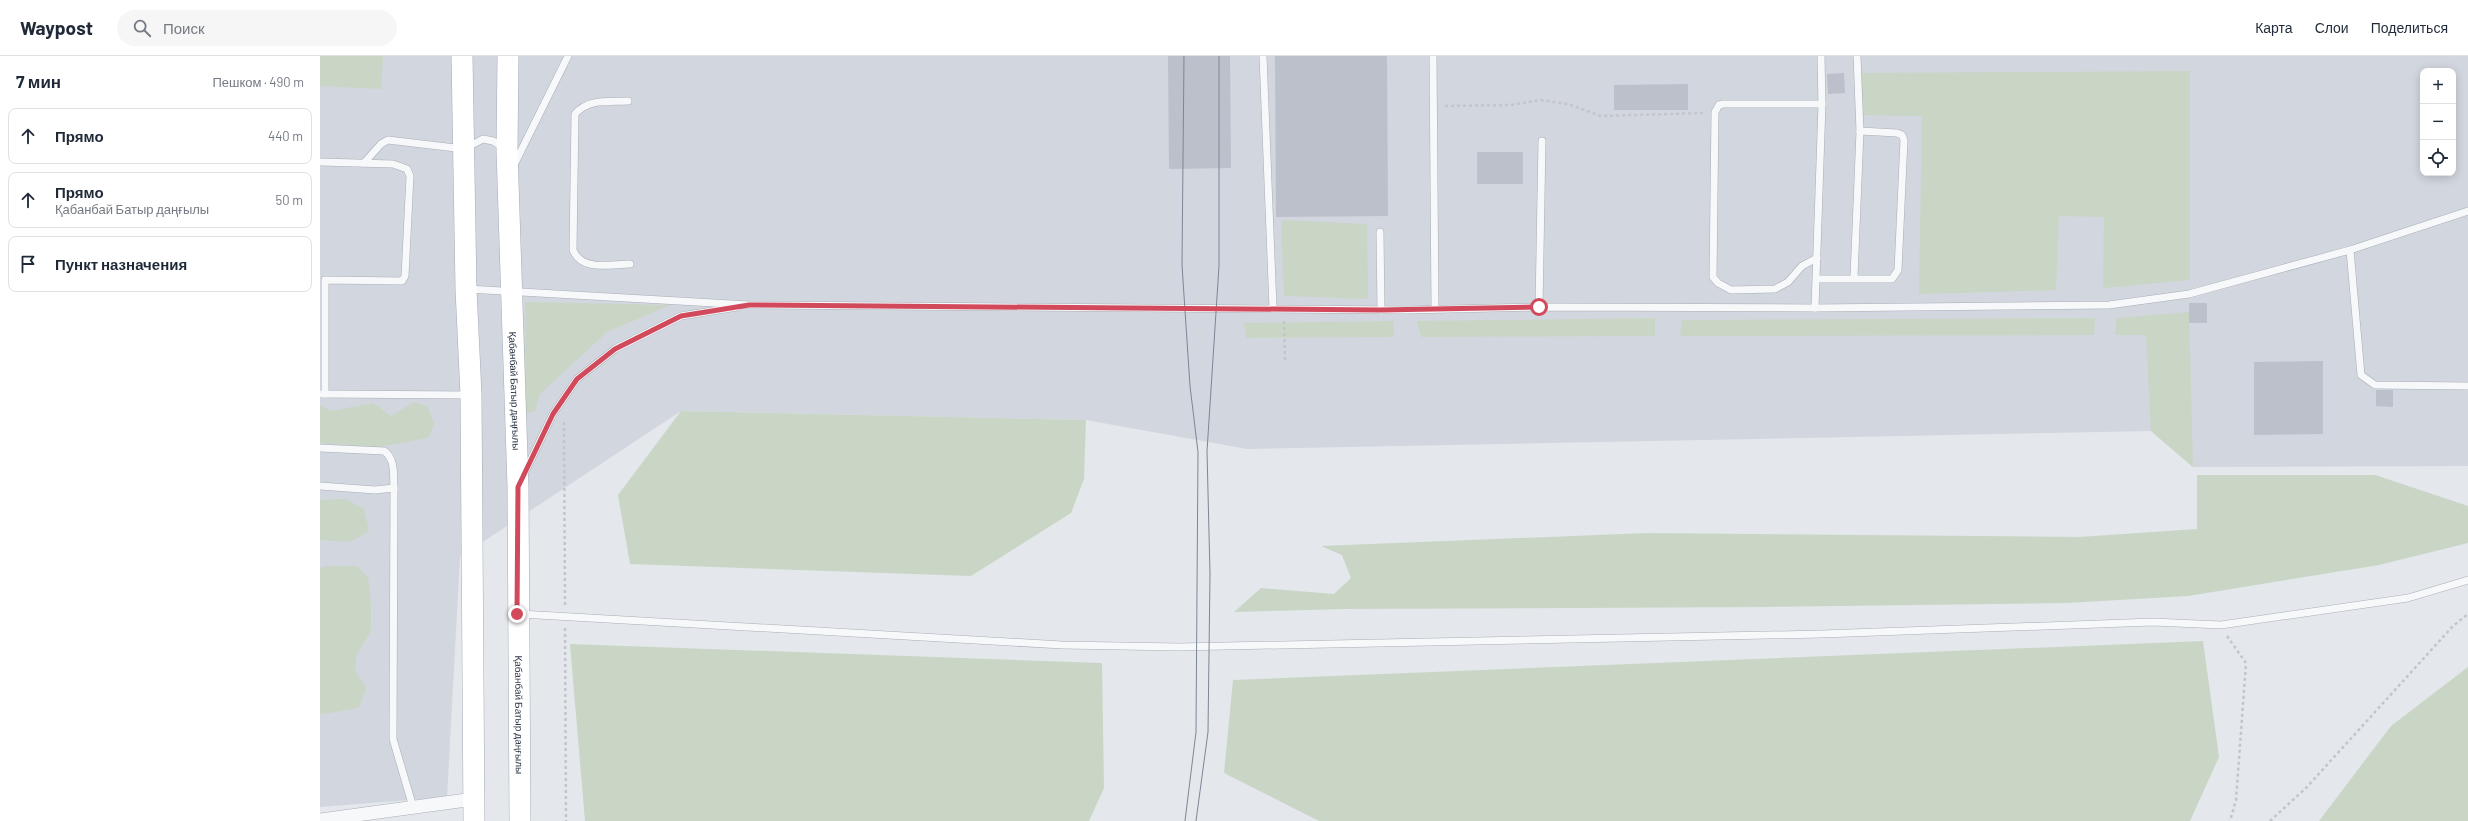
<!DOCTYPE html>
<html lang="ru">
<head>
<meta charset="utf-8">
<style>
	body { margin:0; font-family:Barlow,sans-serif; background:#f6f6f7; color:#1f2937 }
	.controls { position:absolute; right:12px; top:12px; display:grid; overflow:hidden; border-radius:8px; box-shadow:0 2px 10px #0003 }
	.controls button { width:36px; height:36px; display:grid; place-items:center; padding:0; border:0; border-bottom:1px solid #e0e1e3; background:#fff; color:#1f2937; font:20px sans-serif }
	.stop { position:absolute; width:12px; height:12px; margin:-9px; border:3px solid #d1495b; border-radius:50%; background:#fff }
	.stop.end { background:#d1495b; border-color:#fff; box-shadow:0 1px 4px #0008 }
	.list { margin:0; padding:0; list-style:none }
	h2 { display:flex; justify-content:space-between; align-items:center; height:52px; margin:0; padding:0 16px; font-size:17px }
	h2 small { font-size:13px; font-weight:400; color:#747a83 }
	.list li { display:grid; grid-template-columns:26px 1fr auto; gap:12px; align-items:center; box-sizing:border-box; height:56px; margin:0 8px 8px; padding:0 8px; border:1px solid #e0e1e3; border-radius:8px }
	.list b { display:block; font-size:15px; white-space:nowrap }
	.list p { margin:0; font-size:13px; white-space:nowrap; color:#747a83 }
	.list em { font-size:13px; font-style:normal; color:#747a83 }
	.icon { flex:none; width:22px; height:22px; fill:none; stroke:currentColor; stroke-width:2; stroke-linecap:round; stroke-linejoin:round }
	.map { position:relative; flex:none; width:2148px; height:765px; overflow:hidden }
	header { display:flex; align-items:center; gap:24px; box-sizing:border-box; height:56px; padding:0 20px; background:#fff; border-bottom:1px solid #e0e1e3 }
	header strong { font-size:19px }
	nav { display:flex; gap:22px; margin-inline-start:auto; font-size:14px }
	.search { width:280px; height:36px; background:#f6f6f7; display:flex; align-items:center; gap:10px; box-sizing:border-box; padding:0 14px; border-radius:22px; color:#747a83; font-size:15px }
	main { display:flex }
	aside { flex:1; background:#fff }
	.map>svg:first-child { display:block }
	.built { fill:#d2d6de; fill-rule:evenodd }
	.green { fill:#c9d6c5 }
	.building { fill:#bbc0ca }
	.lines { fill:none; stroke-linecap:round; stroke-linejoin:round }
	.service-casing { stroke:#a9aeb7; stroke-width:8 }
	.minor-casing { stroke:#a9aeb7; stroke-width:14 }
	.primary-casing { stroke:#a3abb8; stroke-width:22 }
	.path { stroke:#c2c5cb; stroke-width:2.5; stroke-dasharray:3 3; stroke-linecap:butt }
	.service { stroke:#f7f8fa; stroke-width:7 }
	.minor { stroke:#f7f8fa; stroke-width:13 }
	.primary { stroke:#fff; stroke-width:21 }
	.tram { stroke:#7d8696; stroke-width:1 }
	.route { stroke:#d1495b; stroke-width:5 }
	.labels { text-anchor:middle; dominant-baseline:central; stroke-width:4; stroke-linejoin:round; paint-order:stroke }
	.street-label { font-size:10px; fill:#2b3445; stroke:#f4f6f9 }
</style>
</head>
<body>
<header>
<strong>Waypost</strong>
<div class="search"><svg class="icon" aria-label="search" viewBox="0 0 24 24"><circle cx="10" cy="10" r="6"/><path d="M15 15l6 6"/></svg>Поиск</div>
<nav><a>Карта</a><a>Слои</a><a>Поделиться</a></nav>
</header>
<main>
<aside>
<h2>7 мин<small>Пешком · 490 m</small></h2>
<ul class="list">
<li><svg class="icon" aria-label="ahead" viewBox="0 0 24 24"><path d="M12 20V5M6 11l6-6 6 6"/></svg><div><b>Прямо</b></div><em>440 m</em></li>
<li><svg class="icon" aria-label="ahead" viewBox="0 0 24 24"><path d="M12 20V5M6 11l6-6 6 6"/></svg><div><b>Прямо</b><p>Қабанбай Батыр даңғылы</p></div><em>50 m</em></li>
<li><svg class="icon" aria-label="arrive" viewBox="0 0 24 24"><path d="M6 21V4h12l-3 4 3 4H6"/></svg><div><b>Пункт назначения</b></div></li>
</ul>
</aside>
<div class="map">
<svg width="2148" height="765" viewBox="0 0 2148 765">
	<rect width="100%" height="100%" fill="#e4e7ec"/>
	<path class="built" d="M0,0H2148V410L1873,411L1831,375L927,393L766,364L361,355L140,501L127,741L0,751ZM2103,15H2133V117H2103Z"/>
	<g class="green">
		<path d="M0,0H63L61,33L0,30Z"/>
		<path d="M1870,15V224L1783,232L1784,161L1739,160L1736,234L1599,238L1602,60L1539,59L1538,17Z"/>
		<path d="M961,164L1047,168L1048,243L964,240Z"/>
		<path d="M205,246L350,249L287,276L220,338L215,355L206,357Z"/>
		<path d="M1869,256L1873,411L1831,375L1826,279H1795L1797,262Z"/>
		<path d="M1335,262V280L1101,281L1097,265Z"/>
		<path d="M1775,262L1774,279L1360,280L1362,264Z"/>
		<path d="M1074,265V281L926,282L924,267Z"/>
		<path d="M94,346L108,351L114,368L108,382L59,391L0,387V349L11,355L53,347L71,360Z"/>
		<path d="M361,355L766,364L764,423L751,457L651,520L310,508L298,439Z"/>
		<path d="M1877,419H2055L2148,450V487L2059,509L1868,540L1747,547L1445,551L1025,553L914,556L941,532L1014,538L1031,522L1022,499L1001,490L1327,477L1759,481L1877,473Z"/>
		<path d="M26,443L44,453L49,475L30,486L0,484V444Z"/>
		<path d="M7,510H37L48,522L51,546V575L36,600L35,615L46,632L39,652L3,658L0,657V512Z"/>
		<path d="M1883,585L1899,701L1870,765H999L904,717L913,624Z"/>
		<path d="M250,588L782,607L784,732L769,765H265Z"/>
		<path d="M2148,611V765H1999L2071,670Z"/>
	</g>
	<g class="building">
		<path d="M848,0H910L911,112L849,113Z"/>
		<path d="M955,0H1067L1068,160L956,161Z"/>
		<path d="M1524,17L1525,37L1508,38L1507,18Z"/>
		<path d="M1368,28V54H1294V29Z"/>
		<rect x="1157" y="96" width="46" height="32"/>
		<rect x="1869" y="247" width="18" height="20"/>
		<path d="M2003,305V378L1934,379V306Z"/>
		<path d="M2056,334H2073V351L2056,350Z"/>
	</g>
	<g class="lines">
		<g class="service-casing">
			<g id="service">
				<path d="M943,0L953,252"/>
				<path d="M1113,0L1115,253"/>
				<path d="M308,45C288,46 269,42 255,58L253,194C262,216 290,208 310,208"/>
				<path d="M0,106L73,108L87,113L90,120L85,220L82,225L5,224V338"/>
				<path d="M44,107L61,88L68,84L144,93L163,83L173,85L184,92"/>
				<path d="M194,109L248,0"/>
				<path d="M1060,176L1061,254"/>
				<path d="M2030,194L2041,319L2055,329L2148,330"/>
				<path d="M1497,202L1482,210L1468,226L1455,233L1411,234L1398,227L1393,221L1395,56L1399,49L1403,48H1502"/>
				<path d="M1534,221L1540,75L1537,0"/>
				<path d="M1498,223H1572L1578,214L1584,84L1582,79L1577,77L1540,75"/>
				<path d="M148,233L429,249L1087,254L1219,251L1495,252L1789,249L1869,238L2030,194L2148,155"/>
				<path d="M1219,251L1222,85"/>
				<path d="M1495,252L1502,48L1501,0"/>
				<path d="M0,338L150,339"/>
				<path d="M0,392L64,395C76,403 73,420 74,432L73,683L93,751"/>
				<path d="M204,418L233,358L257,323L295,293L361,260L417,251"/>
				<path d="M0,430L55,434L74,432"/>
				<path d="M200,558L742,589L859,591L1502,578L1833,566L1901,569L2088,542L2148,524"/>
			</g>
		</g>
		<g class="minor-casing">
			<path id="minor" d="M0,764L154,743"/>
		</g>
		<g class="primary-casing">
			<g id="primary">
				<path d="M142,0L146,233L151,339L154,765"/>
				<path id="s1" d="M188,0L187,95L198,431L200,765"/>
			</g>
		</g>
		<g class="path">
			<path d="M1125,50L1191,49L1220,44L1248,48L1281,60L1383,57"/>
			<path d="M964,265L965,304"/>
			<path d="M244,366L245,549"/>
			<path d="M245,572L246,765"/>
			<path d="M1907,580L1926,607L1916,744L1910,765"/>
			<path d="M1950,765L1986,732L2133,570L2148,558"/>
		</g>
		<use href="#service" class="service"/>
		<use href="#minor" class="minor"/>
		<use href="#primary" class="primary"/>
		<g class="tram">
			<path d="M864,0L862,209L870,330L878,396L876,676L865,765"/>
			<path d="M876,765L888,676L890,518L887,395L899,210V0"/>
		</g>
	</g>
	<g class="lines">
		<path class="route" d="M197,558L198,431L233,358L257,323L295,293L361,260L429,249L1061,254L1219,251"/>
	</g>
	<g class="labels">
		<g class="street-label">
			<text stroke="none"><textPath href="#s1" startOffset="335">Қабанбай Батыр даңғылы</textPath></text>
			<text stroke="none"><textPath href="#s1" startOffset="659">Қабанбай Батыр даңғылы</textPath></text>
		</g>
	</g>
</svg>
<div class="controls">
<button>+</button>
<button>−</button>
<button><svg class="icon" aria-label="locate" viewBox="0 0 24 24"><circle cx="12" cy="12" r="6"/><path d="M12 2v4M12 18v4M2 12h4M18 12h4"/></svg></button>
</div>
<div class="stop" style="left:1219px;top:251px"></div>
<div class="stop end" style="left:197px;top:558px"></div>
</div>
</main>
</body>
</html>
